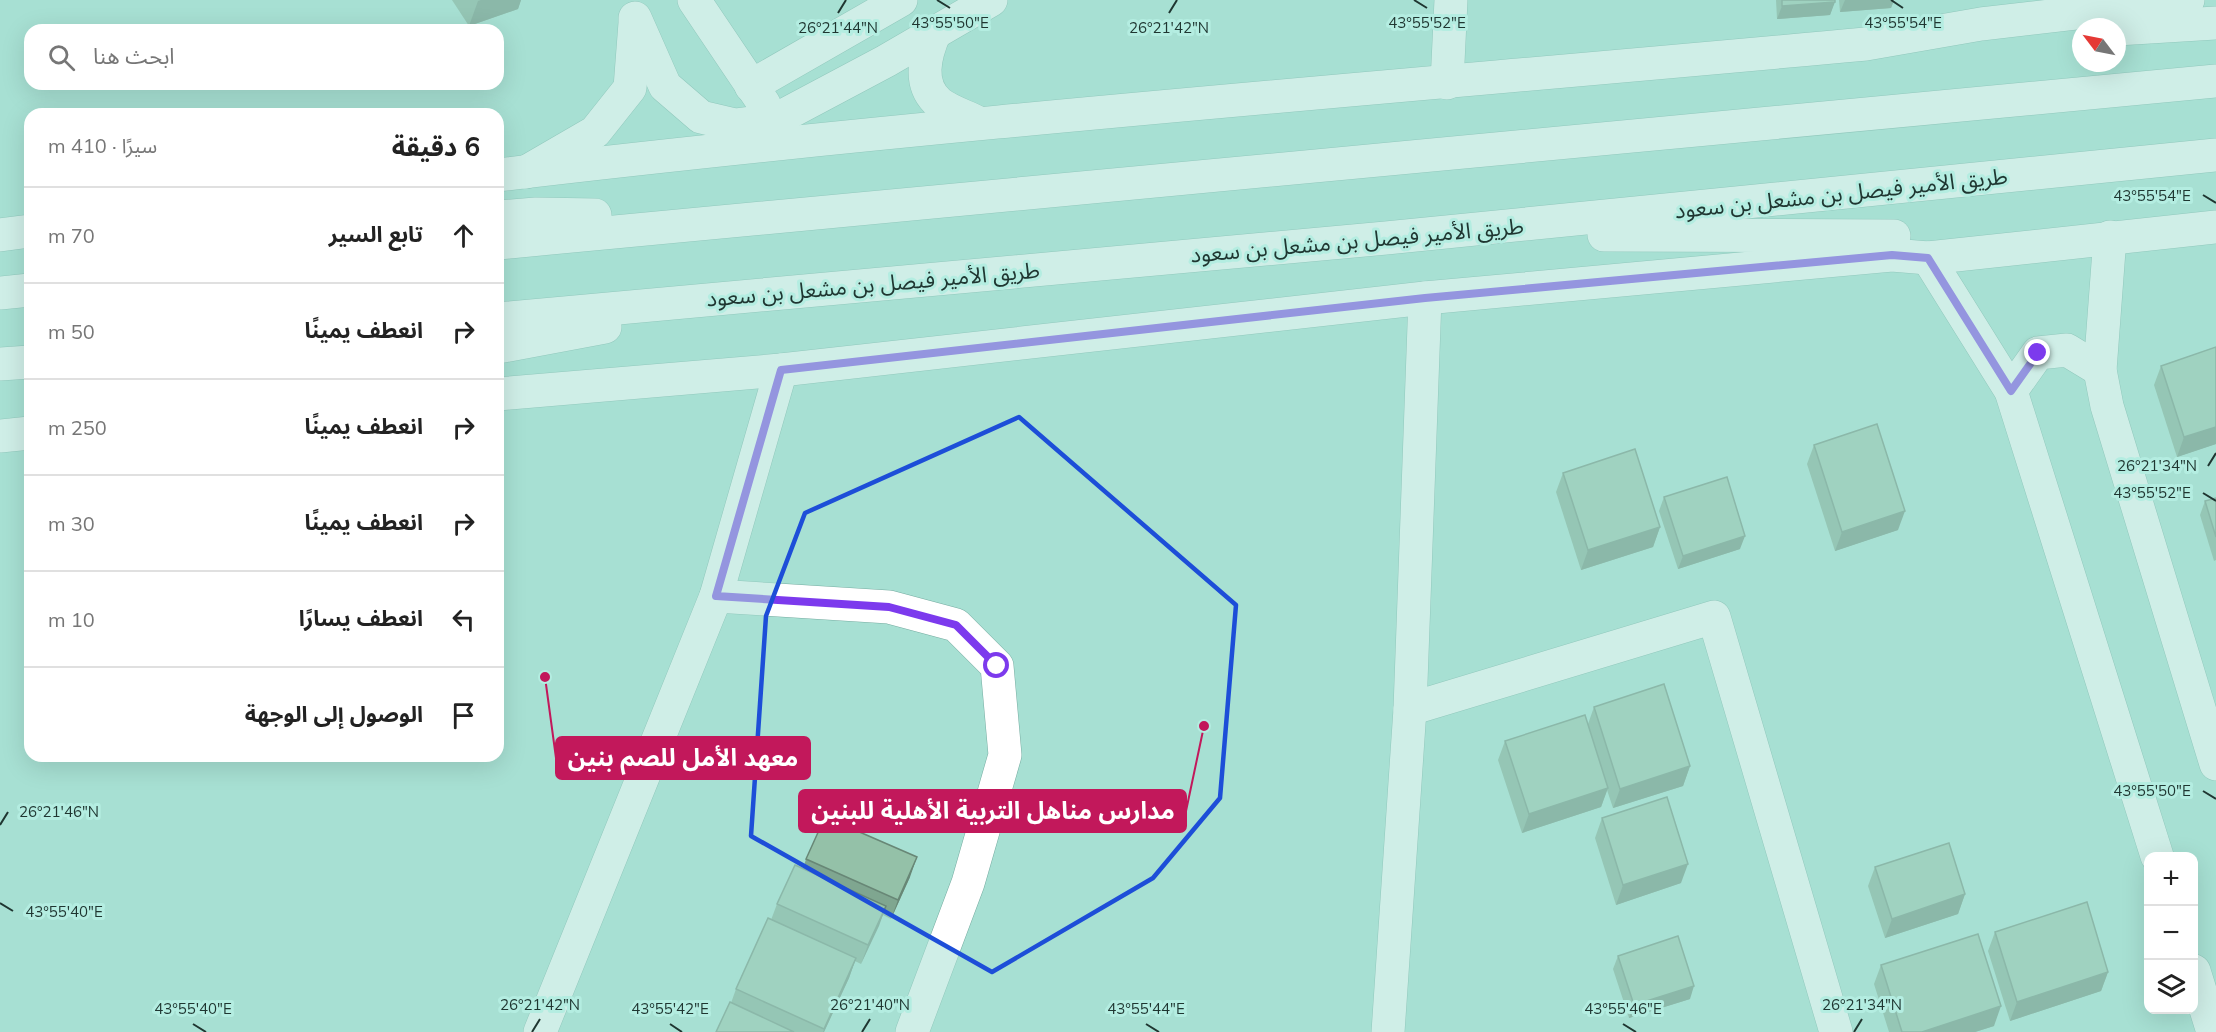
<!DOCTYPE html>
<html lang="ar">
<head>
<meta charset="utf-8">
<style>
	body { margin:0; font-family:Mulish,"Noto Sans Arabic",sans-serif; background:#f2f2f2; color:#222; direction:rtl }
	.controls { position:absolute; right:18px; bottom:18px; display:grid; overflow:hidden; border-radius:12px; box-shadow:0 6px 24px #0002 }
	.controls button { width:54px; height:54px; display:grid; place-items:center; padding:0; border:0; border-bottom:2px solid #e0e0e0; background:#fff; color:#222; font:30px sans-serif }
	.compass { position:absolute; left:2072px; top:18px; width:54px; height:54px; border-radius:50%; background:#fff; box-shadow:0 6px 24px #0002; rotate:302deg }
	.stop { position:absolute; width:18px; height:18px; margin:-14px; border:4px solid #7c3aed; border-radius:50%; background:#fff }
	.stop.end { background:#7c3aed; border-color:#fff; box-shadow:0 2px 6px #0008 }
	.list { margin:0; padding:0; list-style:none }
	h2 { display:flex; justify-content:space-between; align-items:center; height:78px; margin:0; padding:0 24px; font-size:26px }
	h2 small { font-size:20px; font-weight:400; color:#767676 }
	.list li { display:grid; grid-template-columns:39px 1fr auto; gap:18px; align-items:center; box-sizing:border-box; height:96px; padding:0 24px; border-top:2px solid #e0e0e0 }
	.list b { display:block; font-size:22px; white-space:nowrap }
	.list em { font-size:20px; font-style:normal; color:#767676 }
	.icon { flex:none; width:33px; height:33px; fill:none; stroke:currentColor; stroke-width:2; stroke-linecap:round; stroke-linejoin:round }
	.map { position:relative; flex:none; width:2216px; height:1032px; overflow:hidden; direction:ltr }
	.search { position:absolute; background:#fff; box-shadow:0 6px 24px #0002; left:24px; top:24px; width:480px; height:66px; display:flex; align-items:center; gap:15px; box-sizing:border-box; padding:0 21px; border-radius:18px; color:#767676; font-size:22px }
	.panel { position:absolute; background:#fff; box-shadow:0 6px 24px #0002; left:24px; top:108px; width:480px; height:654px; border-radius:18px; direction:rtl }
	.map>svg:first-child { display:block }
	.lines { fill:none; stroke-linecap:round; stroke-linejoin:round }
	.minor-casing { stroke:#75aca1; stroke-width:34 }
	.major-casing { stroke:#75aca1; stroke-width:34 }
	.minor { stroke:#fff; stroke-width:33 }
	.major { stroke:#fff; stroke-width:33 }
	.wall { fill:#7fa690 }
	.shaded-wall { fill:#688776 }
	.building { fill:#94c1a8; stroke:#688776; stroke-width:1.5 }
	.route { stroke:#7c3aed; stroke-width:8 }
	.marked { fill:none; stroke:#1d4ed8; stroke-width:4.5; stroke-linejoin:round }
	.ticks { fill:none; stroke:#1f3631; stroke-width:2 }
	.labels { text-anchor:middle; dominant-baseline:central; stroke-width:6; stroke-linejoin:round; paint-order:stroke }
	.street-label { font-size:22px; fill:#1f3631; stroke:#b4ede1 }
	.ticks-label { font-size:15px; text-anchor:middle; fill:#1f3631; stroke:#b4ede1; stroke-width:6; stroke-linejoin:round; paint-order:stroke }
	.leader { fill:none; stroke:#c2185b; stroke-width:2 }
	.callout-dot { fill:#c2185b; stroke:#b4ede1; stroke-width:2 }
	.callout { fill:#c2185b; stroke:#c2185b; stroke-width:2 }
	.callout-label { font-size:24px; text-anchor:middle; font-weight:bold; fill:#fff }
</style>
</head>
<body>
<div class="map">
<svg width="2216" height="1032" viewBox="0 0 2216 1032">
	<rect width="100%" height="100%" fill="#a7e0d3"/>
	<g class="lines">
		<g class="minor-casing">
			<g id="minor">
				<path d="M694,0L764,104"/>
				<path d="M635,18L665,86L701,117L735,125L775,120L886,61L991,0"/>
				<path d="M935,32C925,55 917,84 939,103C949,111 965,116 977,122"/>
				<path d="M1447,83L1451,0"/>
				<path d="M751,86L901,0"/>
				<path d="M526,172L595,132L630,88L635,23"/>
				<path d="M2110,237L2100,370L2107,406L2216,764"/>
				<path d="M1928,258L2011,391L2157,856"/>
				<path d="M2011,391L2038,353L2067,350L2100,370"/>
				<path d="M716,596L889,607L956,625L997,666L1005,755L968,883L912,1032"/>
				<path d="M1410,709L1714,617L1836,1032"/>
				<path d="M2194,971L2213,1032"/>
				<path d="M540,1032L716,596L781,370"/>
				<path d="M1388,1032L1410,709L1425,298"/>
			</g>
		</g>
		<g class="major-casing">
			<g id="major">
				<path d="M2117,29L2216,23"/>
				<path d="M498,175C953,121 1410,86 1866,44L1981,24L2188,0"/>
				<path d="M498,217L536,214L595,215"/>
				<path d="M0,235L30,231"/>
				<path d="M1604,235L1894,236"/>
				<path d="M498,243L2216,81"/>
				<path d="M0,293L30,290"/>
				<path d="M498,319L1386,238L2216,155"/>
				<path d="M498,347L605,327"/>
				<path d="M0,364L30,362"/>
				<path d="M498,394L781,370L1425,298L1892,255L1928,258L2216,227"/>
				<path d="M0,436L30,433"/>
			</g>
		</g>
		<use href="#minor" class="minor"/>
		<use href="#major" class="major"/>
	</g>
	<g class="wall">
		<path d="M452,0H521L518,9L469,26Z"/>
		<path d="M1776,0H1835L1830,15L1777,19Z"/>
		<path d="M1839,0H1894L1891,8L1840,12Z"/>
		<path d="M2216,347V444L2177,457L2154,385L2161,366Z"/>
		<path d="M1814,445L1898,530L1835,551L1807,464Z"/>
		<path d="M1563,473L1660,527L1653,547L1581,570L1556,492Z"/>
		<path d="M1664,497L1740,549L1678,569L1659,511Z"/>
		<path d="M2216,498V560L2214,561L2200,515L2205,501Z"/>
		<path d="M1594,707L1690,766L1683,786L1613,808L1607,790L1601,807L1522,833L1498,760L1505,741L1588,724Z"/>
		<path d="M1602,818L1681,883L1616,905L1595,838Z"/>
		<path d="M806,859L910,877L891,919L883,915L861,964L855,961L849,978L824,1032H716L731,1003L736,989L771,920L777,904L803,869Z"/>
		<path d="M1875,867L1965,894L1958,914L1885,938L1868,886Z"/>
		<path d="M1995,932L2108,972L2101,991L2010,1021L1988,951Z"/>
		<path d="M1618,956L1690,999L1629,1018L1613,969Z"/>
		<path d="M1881,965L1994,1026L1975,1032H1889L1874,984Z"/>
	</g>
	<g class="shaded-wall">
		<path d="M481,0H521L518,9L469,26L478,1Z"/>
		<path d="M1845,0H1894L1891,8L1840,12Z"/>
		<path d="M1835,2L1830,15L1777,19L1782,6Z"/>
		<path d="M2216,427V444L2177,457L2184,437Z"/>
		<path d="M1905,511L1898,530L1835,551L1842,532Z"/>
		<path d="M1660,527L1653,547L1581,570L1588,550Z"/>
		<path d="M1745,536L1740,549L1678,569L1683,556Z"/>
		<path d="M1690,766L1683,786L1613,808L1620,789Z"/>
		<path d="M1608,788L1601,807L1522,833L1529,814Z"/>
		<path d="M917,857L910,877L891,919L898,900Z"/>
		<path d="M1688,864L1681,883L1616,905L1623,885Z"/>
		<path d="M1965,894L1958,914L1885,938L1892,919Z"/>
		<path d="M886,906L879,926L861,964L868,945Z"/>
		<path d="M856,958L849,978L824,1032H823Z"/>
		<path d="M2108,972L2101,991L2010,1021L2017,1002Z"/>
		<path d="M1694,986L1690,999L1629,1018L1634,1005Z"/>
		<path d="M2001,1006L1994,1026L1975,1032H1922Z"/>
	</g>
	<g class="building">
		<path d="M1782,0H1835V2L1782,6Z"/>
		<path d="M2216,347V427L2184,437L2161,366Z"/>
		<path d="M1877,424L1905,511L1842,532L1814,445Z"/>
		<path d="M1635,449L1660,527L1588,550L1563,473Z"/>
		<path d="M1727,477L1745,536L1683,556L1664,497Z"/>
		<path d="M2216,498V537L2205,501Z"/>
		<path d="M1664,684L1690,766L1620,789L1594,707Z"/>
		<path d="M1585,715L1608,788L1529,814L1505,741Z"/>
		<path d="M1667,797L1688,864L1623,885L1602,818Z"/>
		<path d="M825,817L917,857L898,900L806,859Z"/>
		<path d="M1949,843L1965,894L1892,919L1875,867Z"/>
		<path d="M795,865L886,906L868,945L777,904Z"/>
		<path d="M2087,902L2108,972L2017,1002L1995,932Z"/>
		<path d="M768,918L856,958L824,1029L736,989Z"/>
		<path d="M1978,934L2001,1006L1922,1032H1902L1881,965Z"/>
		<path d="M1678,936L1694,986L1634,1005L1618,956Z"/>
		<path d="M730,1002L794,1032H716Z"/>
	</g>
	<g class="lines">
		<path class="route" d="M997,666L956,625L889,607L716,596L781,370L1425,298L1892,255L1928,258L2011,391L2038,353"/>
	</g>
	<path d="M0 0H2216V1032H0ZM1019,417L1236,605L1220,798L1153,878L992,972L751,836L766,616L805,513Z" fill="#a7e0d3" fill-opacity=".55" fill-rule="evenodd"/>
	<path class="marked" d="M1019,417L1236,605L1220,798L1153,878L992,972L751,836L766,616L805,513Z"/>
	<path class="ticks" d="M937,0L950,8M1414,0L1427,8M1891,0L1903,8M838,13L846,0M1169,13L1177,0M2203,195L2216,203M2208,466L2216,453M2203,493L2216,501M2203,791L2216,799M0,825L8,812M0,903L13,911M193,1024L206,1032M670,1024L682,1032M1146,1024L1159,1032M1623,1024L1636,1032M532,1032L540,1019M862,1032L870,1019M1854,1032L1862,1019"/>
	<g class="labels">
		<g class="street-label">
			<text transform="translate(1841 193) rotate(-6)">طريق الأمير فيصل بن مشعل بن سعود</text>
			<text transform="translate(1357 240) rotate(-5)">طريق الأمير فيصل بن مشعل بن سعود</text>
			<text transform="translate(873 284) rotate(-5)">طريق الأمير فيصل بن مشعل بن سعود</text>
		</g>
	</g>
	<g class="ticks-label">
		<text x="950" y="28">43°55'50"E</text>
		<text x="1427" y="28">43°55'52"E</text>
		<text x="1903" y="28">43°55'54"E</text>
		<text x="838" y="33">26°21'44"N</text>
		<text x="1169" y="33">26°21'42"N</text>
		<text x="2152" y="201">43°55'54"E</text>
		<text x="2157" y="471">26°21'34"N</text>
		<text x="2152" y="498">43°55'52"E</text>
		<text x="2152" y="796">43°55'50"E</text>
		<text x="59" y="817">26°21'46"N</text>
		<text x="64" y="917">43°55'40"E</text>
		<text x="540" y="1010">26°21'42"N</text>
		<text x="870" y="1010">26°21'40"N</text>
		<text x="1862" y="1010">26°21'34"N</text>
		<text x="193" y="1014">43°55'40"E</text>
		<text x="670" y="1014">43°55'42"E</text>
		<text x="1146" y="1014">43°55'44"E</text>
		<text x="1623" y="1014">43°55'46"E</text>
	</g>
	<path class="leader" d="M545 677L556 758M1204 726L1186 811"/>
	<g class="callout-dot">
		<circle cx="545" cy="677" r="6"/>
		<circle cx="1204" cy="726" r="6"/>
	</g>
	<g class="callout">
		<rect x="556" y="737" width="254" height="42" rx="6"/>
		<rect x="799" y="790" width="387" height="42" rx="6"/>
	</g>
	<g class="callout-label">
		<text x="683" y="766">معهد الأمل للصم بنين</text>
		<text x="993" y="819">مدارس مناهل التربية الأهلية للبنين</text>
	</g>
</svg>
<div class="controls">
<button>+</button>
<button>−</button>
<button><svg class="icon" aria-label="layers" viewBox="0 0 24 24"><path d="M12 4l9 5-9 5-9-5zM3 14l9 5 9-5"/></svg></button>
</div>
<svg class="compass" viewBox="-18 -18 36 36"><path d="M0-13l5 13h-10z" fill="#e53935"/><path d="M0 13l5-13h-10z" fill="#767676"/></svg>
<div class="stop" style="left:997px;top:666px"></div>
<div class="stop end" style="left:2038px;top:353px"></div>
<div class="search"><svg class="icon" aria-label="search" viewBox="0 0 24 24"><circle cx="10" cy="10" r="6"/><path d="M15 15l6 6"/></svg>ابحث هنا</div>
<section class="panel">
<h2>6 دقيقة<small>سيرًا · 410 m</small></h2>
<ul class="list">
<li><svg class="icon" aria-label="ahead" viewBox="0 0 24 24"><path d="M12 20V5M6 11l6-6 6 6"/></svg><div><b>تابع السير</b></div><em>70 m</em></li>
<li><svg class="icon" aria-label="right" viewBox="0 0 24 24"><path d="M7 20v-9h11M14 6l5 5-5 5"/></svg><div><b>انعطف يمينًا</b></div><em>50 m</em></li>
<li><svg class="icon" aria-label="right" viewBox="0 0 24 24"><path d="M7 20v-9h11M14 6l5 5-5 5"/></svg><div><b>انعطف يمينًا</b></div><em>250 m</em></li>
<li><svg class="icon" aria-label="right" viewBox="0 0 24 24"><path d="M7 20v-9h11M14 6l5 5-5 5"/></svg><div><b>انعطف يمينًا</b></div><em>30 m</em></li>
<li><svg class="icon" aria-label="left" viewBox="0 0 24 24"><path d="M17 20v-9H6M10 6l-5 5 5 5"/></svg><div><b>انعطف يسارًا</b></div><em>10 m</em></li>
<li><svg class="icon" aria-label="arrive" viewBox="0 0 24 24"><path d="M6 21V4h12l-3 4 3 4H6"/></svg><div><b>الوصول إلى الوجهة</b></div></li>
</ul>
</section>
</div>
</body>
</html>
